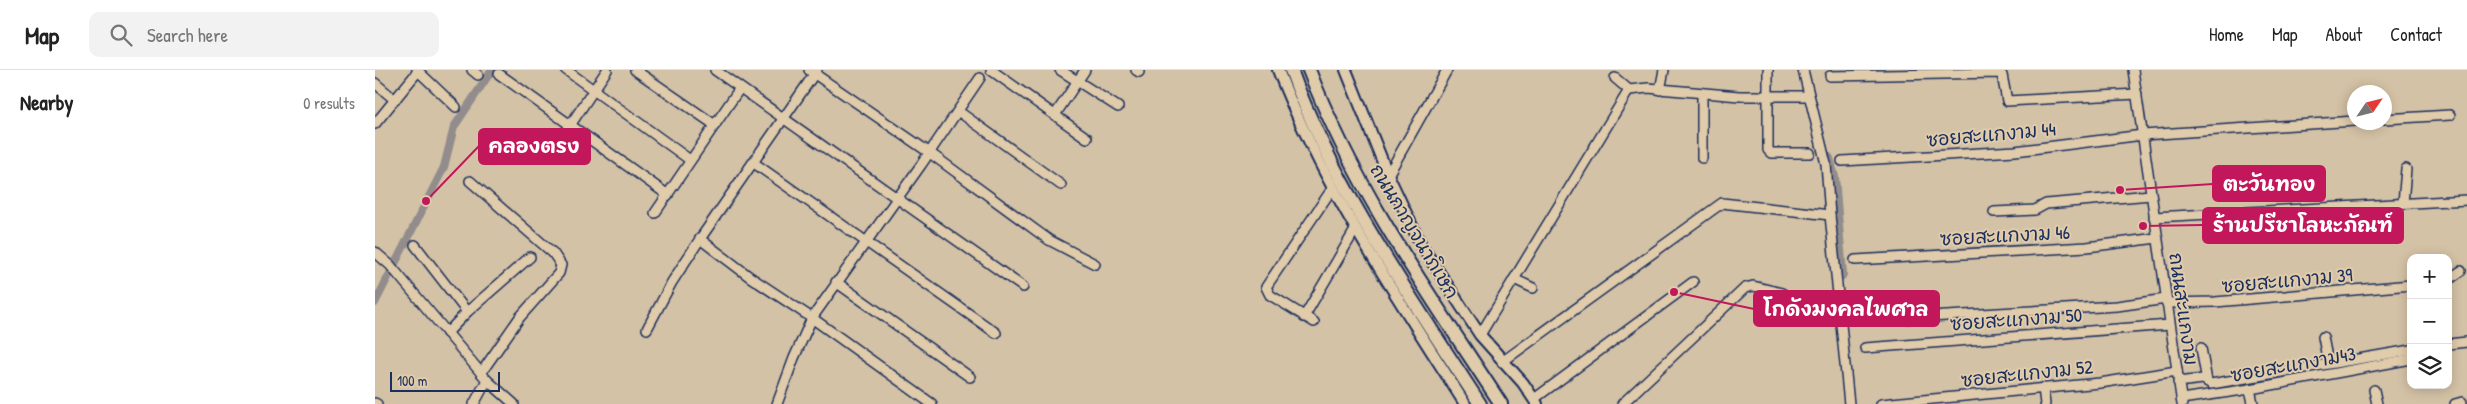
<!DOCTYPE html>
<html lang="en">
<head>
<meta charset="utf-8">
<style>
	body { margin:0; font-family:"Patrick Hand","Playpen Sans Thai",sans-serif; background:#f2f2f2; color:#222 }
	.controls { position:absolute; right:15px; bottom:15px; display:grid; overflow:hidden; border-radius:10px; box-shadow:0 2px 12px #0003 }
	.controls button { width:45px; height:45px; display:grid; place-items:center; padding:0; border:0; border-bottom:1px solid #e0e0e0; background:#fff; color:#222; font:25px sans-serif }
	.compass { position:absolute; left:1972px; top:15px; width:45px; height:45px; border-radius:50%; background:#fff; box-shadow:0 2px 12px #0003; rotate:55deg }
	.scale { position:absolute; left:15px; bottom:12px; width:110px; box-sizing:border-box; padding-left:5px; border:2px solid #1b2f5e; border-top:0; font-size:14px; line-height:18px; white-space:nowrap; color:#1b2f5e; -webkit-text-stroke:4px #e0cbaa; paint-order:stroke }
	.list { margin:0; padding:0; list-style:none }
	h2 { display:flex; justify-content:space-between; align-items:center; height:65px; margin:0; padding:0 20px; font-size:21px }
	h2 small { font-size:16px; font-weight:400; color:#767676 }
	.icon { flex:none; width:28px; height:28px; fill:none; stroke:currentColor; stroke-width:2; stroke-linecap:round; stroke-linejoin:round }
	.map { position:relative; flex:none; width:2092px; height:334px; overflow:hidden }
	header { display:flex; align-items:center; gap:30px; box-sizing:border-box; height:70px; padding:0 25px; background:#fff; border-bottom:1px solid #e0e0e0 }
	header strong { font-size:24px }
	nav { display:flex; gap:28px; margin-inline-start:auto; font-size:18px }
	.search { width:350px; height:45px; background:#f2f2f2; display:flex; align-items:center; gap:12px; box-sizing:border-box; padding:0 18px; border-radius:10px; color:#767676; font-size:19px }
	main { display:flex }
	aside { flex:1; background:#fff }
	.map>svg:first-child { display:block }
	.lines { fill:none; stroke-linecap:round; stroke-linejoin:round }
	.canal { stroke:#928d8c; stroke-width:8 }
	.river { stroke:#928d8c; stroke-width:14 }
	.minor-casing { stroke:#1b2f5e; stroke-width:12 }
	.major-casing { stroke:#1b2f5e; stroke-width:14 }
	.highway-casing { stroke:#1b2f5e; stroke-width:16 }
	.minor { stroke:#e0cbaa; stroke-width:9 }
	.major { stroke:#e0cbaa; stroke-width:10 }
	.highway { stroke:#e0cbaa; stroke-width:12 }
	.labels { text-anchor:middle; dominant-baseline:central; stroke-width:4; stroke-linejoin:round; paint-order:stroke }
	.street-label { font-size:19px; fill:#1b2f5e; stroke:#e0cbaa }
	.leader { fill:none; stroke:#c2185b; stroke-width:2 }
	.callout-dot { fill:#c2185b; stroke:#e0cbaa; stroke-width:2 }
	.callout { fill:#c2185b; stroke:#c2185b; stroke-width:2 }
	.callout-label { font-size:20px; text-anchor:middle; font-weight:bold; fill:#fff }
</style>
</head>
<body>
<header>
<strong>Map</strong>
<div class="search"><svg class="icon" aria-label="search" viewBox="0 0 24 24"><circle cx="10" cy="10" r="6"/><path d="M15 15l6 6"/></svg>Search here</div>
<nav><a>Home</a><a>Map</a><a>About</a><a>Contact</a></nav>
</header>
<main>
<aside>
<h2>Nearby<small>0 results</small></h2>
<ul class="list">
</ul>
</aside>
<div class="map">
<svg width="2092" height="334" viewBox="0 0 2092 334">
	<rect width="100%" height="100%" fill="#d4c2a6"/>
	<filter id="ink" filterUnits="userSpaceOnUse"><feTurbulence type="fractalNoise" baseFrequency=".02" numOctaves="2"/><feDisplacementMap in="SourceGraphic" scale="10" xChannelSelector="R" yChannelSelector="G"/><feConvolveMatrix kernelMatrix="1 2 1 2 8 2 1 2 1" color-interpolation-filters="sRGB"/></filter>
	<g filter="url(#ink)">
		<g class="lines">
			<path class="canal" d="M0,233L69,97L79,57L117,0"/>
			<path class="river" d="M1452,89L1457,107L1465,204"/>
			<g class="minor-casing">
				<g id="minor">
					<path d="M42,0L81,37"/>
					<path d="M97,0L103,5"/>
					<path d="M191,0L315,90"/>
					<path d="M260,0L340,55"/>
					<path d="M340,0L648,217"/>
					<path d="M434,0L555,83L674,170L720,194"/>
					<path d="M442,0L325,169L375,207L437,248L557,334"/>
					<path d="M616,0L712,68"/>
					<path d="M685,0L743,37"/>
					<path d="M761,0L764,2"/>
					<path d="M1393,0V80L1396,83H1435"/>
					<path d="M1758,0L1807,334"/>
					<path d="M124,4L293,125"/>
					<path d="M1455,6L1624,3L1627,5L1632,31L1762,24"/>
					<path d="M1240,8L1254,20"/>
					<path d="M0,13L20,30"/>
					<path d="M1285,20L1289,0"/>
					<path d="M583,41L686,115"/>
					<path d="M680,45L710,0"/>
					<path d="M2010,49L2075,45"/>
					<path d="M0,54L44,0"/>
					<path d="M182,75L232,0"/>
					<path d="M1327,88V23"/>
					<path d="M1467,91L1640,81L1768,65L1980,51"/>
					<path d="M379,93L621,263"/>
					<path d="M1013,105L1072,0"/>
					<path d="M95,111L178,183L186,195L184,203L145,247L106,303"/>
					<path d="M2028,133L2031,99"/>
					<path d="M1619,142L1660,140L1671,134L1776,125"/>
					<path d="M280,143L365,18"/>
					<path d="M1455,145L1474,334"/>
					<path d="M1779,147L2092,130"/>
					<path d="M40,175L92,242"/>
					<path d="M0,182L15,195L112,310L139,334"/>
					<path d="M1480,190L1712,177L1782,168"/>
					<path d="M1139,209L1158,218"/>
					<path d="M2073,210L2086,201"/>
					<path d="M461,212L595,307"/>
					<path d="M1791,233L1840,232L2036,215"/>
					<path d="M929,247L980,160"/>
					<path d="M1504,250L1742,236L1791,229"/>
					<path d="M939,252L895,225L891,217L957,119"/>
					<path d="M272,259L297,212L325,169"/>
					<path d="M72,263L92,242L155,187"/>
					<path d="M1105,265L1254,20L1273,18L1364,26H1433"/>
					<path d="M1948,267L1953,293"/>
					<path d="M2073,274L2092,272"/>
					<path d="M1490,278L1795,255"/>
					<path d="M1826,278L1832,311"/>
					<path d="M1127,292L1347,133L1455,145L1451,94L1428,0"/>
					<path d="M1803,312L1828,309L1836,314L2036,280"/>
					<path d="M1668,318L1670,334"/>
					<path d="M1875,319L1878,333"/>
					<path d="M1999,320L2002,334"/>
					<path d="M1159,329L1318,212"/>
					<path d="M1806,329L1875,319L2036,289"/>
					<path d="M0,333L2,334"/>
					<path d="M99,334L112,310"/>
					<path d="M402,334L419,288L437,248L546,95L605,8"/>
					<path d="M1247,334L1370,218L1378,216L1407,223"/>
					<path d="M1506,334L1725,313L1802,301"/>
					<path d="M2080,334L2087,332"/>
				</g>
			</g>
			<g class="major-casing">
				<g id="major">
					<path d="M903,0C950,121 1021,225 1090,334"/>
					<path d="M971,0L1013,105L1046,175L1105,265L1148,313L1162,334"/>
				</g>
			</g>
			<g class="highway-casing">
				<g id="highway">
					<path d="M916,0C959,118 1037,229 1105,334"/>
					<path d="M934,0C980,120 1056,227 1126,334"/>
				</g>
			</g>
			<use href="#minor" class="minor"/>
			<use href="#major" class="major"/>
			<use href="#highway" class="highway"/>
		</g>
	</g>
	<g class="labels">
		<g class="street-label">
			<text transform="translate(1616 64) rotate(-5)">ซอยสะแกงาม 44</text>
			<text transform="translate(1040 161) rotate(59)">ถนนกาญจนาภิเษก</text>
			<text transform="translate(1630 165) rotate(-3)">ซอยสะแกงาม 46</text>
			<text transform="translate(1912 210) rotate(-5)">ซอยสะแกงาม 39</text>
			<text transform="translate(1809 239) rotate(82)">ถนนสะแกงาม</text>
			<text transform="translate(1641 249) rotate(-4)">ซอยสะแกงาม 50</text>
			<text transform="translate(1918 294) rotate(-10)">ซอยสะแกงาม43</text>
			<text transform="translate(1652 303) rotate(-6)">ซอยสะแกงาม 52</text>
		</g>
	</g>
	<path class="leader" d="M51 131L104 76M1745 120L1838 114M1768 156L1828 155M1299 222L1379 239"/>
	<g class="callout-dot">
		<circle cx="51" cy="131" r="5"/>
		<circle cx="1745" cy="120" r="5"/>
		<circle cx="1768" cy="156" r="5"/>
		<circle cx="1299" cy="222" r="5"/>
	</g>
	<g class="callout">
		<rect x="104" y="59" width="111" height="35" rx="5"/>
		<rect x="1838" y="96" width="112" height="35" rx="5"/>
		<rect x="1828" y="138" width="200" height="35" rx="5"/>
		<rect x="1379" y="221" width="185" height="35" rx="5"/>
	</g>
	<g class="callout-label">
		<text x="159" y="83">คลองตรง</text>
		<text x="1894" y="121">ตะวันทอง</text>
		<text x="1928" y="162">ร้านปรีชาโลหะภัณฑ์</text>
		<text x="1471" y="246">โกดังมงคลไพศาล</text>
	</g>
</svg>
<div class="controls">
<button>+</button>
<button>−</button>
<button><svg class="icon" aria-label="layers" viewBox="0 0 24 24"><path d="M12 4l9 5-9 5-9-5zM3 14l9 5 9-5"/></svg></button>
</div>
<svg class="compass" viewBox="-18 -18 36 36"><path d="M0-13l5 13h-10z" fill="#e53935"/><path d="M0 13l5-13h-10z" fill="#767676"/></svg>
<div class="scale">100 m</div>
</div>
</main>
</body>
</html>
